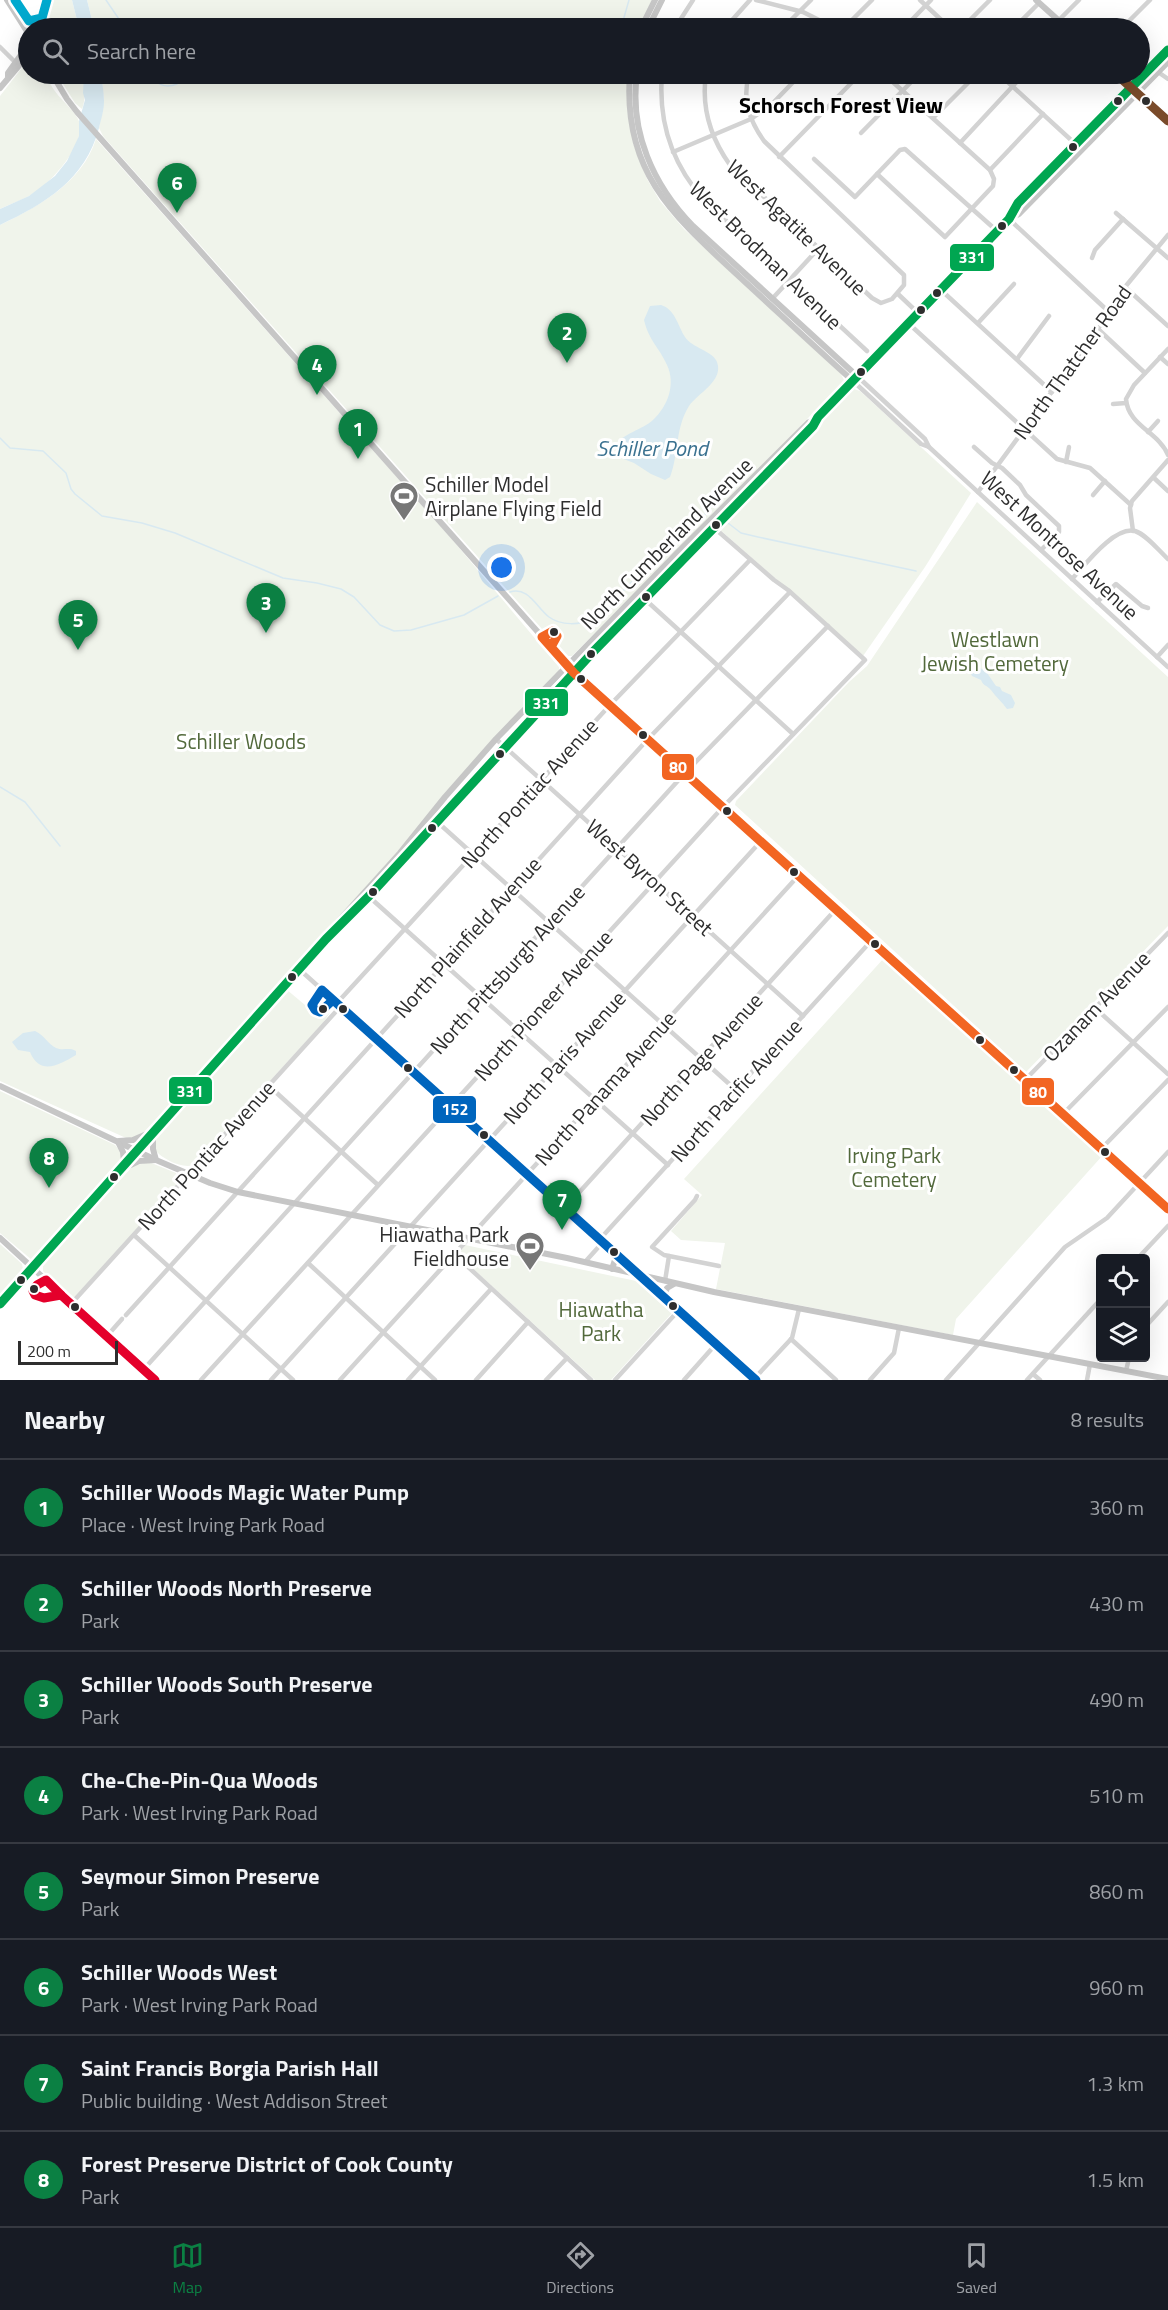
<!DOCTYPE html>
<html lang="en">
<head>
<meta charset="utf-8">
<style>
	body { margin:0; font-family:"Titillium Web",sans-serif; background:#242831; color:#f1f3f6 }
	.controls { position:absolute; right:18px; bottom:18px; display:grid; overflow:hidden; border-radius:6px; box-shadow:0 6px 24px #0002 }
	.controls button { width:54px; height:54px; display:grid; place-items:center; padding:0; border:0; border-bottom:2px solid #363941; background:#171b24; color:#f1f3f6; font:30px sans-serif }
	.scale { position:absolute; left:18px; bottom:15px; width:100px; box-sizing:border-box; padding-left:6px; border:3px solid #2e2e2e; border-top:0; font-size:16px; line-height:21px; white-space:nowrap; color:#2e2e2e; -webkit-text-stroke:4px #fff; paint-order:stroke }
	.you { position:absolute; left:502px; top:568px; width:21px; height:21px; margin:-15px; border:4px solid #fff; border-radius:50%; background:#1a73e8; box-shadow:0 0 0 9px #1a73e833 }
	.badge { display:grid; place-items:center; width:39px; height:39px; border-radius:50%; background:#0b8043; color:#fff; font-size:20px; font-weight:700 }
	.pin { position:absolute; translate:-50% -50px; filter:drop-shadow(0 2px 3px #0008) }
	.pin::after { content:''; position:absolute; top:32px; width:21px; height:18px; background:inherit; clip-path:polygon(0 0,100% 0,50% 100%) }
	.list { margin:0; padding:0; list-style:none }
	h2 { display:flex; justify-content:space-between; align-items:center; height:78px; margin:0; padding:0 24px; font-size:26px }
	h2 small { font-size:20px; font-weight:400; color:#9ea1a6 }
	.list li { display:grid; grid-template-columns:39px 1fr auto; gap:18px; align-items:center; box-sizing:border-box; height:96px; padding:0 24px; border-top:2px solid #363941 }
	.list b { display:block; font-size:22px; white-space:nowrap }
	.list p { margin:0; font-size:20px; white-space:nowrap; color:#9ea1a6 }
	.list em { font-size:20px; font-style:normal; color:#9ea1a6 }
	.icon { flex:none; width:33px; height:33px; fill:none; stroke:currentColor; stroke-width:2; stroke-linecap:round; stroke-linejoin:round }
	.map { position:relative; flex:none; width:1168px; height:1380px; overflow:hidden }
	.search { position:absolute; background:#171b24; box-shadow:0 6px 24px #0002; left:18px; right:18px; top:18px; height:66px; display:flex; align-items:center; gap:15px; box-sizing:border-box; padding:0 21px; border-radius:33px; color:#9ea1a6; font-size:22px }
	.sheet { height:846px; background:#171b24 }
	nav { display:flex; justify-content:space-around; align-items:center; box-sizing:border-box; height:84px; border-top:2px solid #363941; background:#171b24; font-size:16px; color:#9ea1a6 }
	nav a { display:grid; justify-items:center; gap:3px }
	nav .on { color:#0b8043 }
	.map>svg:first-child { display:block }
	.green { fill:#f0f4eb }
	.water { fill:#d8e9f1 }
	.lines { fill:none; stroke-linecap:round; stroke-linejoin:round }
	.stream { stroke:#d8e9f1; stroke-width:1.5 }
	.minor { stroke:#d3d3d3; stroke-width:4.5 }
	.major { stroke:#c6c6c6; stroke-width:6 }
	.bus-1-casing { stroke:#fff; stroke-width:14 }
	.bus-2-casing { stroke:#fff; stroke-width:14 }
	.bus-3-casing { stroke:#fff; stroke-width:14 }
	.bus-4-casing { stroke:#fff; stroke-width:14 }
	.bus-5-casing { stroke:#fff; stroke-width:14 }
	.bus-6-casing { stroke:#fff; stroke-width:14 }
	.bus-1 { stroke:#00a651; stroke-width:9 }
	.bus-2 { stroke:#f26522; stroke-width:9 }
	.bus-3 { stroke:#0065bd; stroke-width:9 }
	.bus-4 { stroke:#e4002b; stroke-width:9 }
	.bus-5 { stroke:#7a4b2a; stroke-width:9 }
	.bus-6 { stroke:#00a9ce; stroke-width:9 }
	.bus-dot { fill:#2e2e2e; stroke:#fff; stroke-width:2 }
	.labels { text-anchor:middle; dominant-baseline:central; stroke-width:6; stroke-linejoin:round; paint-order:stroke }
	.street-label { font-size:21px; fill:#2e2e2e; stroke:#fff }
	.poi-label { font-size:21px; fill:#2e2e2e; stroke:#fff; text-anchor:start }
	.park-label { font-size:21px; fill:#52693b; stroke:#fff }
	.neighbourhood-label { font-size:22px; font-weight:bold; fill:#000; stroke:#fff }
	.water-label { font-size:22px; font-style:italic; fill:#3b7290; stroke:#fff }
	.line-badge { stroke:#fff; stroke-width:2 }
	.badge-label { font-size:16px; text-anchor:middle; font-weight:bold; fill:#fff }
</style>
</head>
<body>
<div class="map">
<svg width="1168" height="1380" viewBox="0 0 1168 1380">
	<rect width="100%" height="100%" fill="#fff"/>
	<g class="green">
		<path d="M53,0H72L79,28H45Z"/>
		<path d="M87,0H652L639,28H94Z"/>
		<path d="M28,60V74H47C51,94 69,103 78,119C90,141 49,186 29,196C20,201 10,204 0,209V96Z"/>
		<path d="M57,74H84C84,84 86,100 82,109L75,103Z"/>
		<path d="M101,74H628L633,143L647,179L660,201L684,229L841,374L844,380L756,473L572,656H566L103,136L99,128L104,99Z"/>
		<path d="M96,139L450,537L559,667V671L186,1091L144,1132L136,1137L126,1138L0,1081V225C39,206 82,183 96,139Z"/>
		<path d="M854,389L860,391L971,493L925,567L863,656L718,528L764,479Z"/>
		<path d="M977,502L1168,677V926L1026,1072L735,805L736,801L849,682L867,666Z"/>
		<path d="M884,958L1103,1155L956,1319L953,1335L716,1289L725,1243L681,1240L671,1231L702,1195L684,1179Z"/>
		<path d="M286,989L305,1005L308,1002L309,1011L318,1017L324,1016L333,1006V1008L323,1023L193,1165C183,1169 162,1159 155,1150L156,1137Z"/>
		<path d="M0,1091L115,1145L121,1152L119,1164L32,1260L0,1233Z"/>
		<path d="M149,1162L176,1173L179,1183L75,1297L71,1298L43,1271V1263L133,1166Z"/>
		<path d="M0,1244L22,1264L23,1269L0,1295Z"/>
		<path d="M465,1245L641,1282L672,1310V1313L611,1380H595L458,1255Z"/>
	</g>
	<g class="water">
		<path d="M72,0H87L94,28H79Z"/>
		<path d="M84,74H101C102,82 104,92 104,101C104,111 101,119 99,128C85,180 46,203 0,225V209L29,196L55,176L67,161L79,136V121L85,100L83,93Z"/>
		<path d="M661,305C675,309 678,326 685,337C692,348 713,351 717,362C724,381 698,393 689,406C675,428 679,454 670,477L665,480L651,474L634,463L621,458L615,446C623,433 642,430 653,420C668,406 676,384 667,365C659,347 649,341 644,320L650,306Z"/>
		<path d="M974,663L987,673L996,686L1000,687L1002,691L1011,695L1015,703L1013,708L1007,709C1002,702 996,697 991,690C986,684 984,687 981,680L972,676L968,667Z"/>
		<path d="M35,1031C44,1035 48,1044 56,1048C63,1051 69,1047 76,1051V1055C59,1065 40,1076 30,1052L18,1050L12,1042L23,1033Z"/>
	</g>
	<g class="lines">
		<g class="stream">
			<path d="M106,0L125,28"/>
			<path d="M621,28L629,0"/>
			<path d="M150,74C157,84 164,89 177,84"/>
			<path d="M0,438L10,448L43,451L66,473L71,489L75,494L102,516L142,523L175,533L283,578L317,583L341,589L354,597L380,625L394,631L411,630L464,615L498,596"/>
			<path d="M728,523L741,533L758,537L916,571"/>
			<path d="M510,592C528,586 537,608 549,617C561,626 580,625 593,619C605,614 614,600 623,591C647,567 670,542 694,519L708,513"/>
			<path d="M0,787L25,802L60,846"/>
		</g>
		<g class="minor">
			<path d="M756,0L803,12L835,28"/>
			<path d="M920,0L950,28"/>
			<path d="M1058,21L1079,0"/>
			<path d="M675,28L693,0"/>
			<path d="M725,28L750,0"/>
			<path d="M783,28L811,0"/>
			<path d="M844,28L872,0"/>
			<path d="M904,28L931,0"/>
			<path d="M962,28L990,0"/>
			<path d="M1014,28L1039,3"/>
			<path d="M1122,28L1150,0"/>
			<path d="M0,47L16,63"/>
			<path d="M1158,72L1168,79"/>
			<path d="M662,74C658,122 672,164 704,200L867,351"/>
			<path d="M706,74C701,108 710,137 730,165L872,298L881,303L892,299L904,285V275L764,141C749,120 742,99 749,74"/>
			<path d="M999,74L1082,150"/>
			<path d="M933,118L977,74"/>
			<path d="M861,133L919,74"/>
			<path d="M960,143L1024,74"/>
			<path d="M673,152L751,119L772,104L801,74"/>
			<path d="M779,157L860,74"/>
			<path d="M814,159L855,197L900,150L905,149L997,231"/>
			<path d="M990,170L1043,114"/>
			<path d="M877,174L945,237L993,186L994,179L990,170L884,74"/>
			<path d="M1116,213L1168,258"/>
			<path d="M1009,219L1109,312"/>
			<path d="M1092,258L1095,250L1123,219"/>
			<path d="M1125,287L1168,326"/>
			<path d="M941,290L1052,392"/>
			<path d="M898,294L918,313"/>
			<path d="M772,299L819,248"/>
			<path d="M908,323L1057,459L1090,468L1131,505"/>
			<path d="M978,323L1014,284"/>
			<path d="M1098,329L1145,373"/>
			<path d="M1168,349L1134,385L1126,399C1128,426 1159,432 1168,455"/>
			<path d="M1160,357L1168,364"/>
			<path d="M1017,359L1049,316"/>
			<path d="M857,376L925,439L929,447"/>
			<path d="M853,381L921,444L929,447L1168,667"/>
			<path d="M1113,404L1126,403"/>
			<path d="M1148,432L1158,421"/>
			<path d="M974,447L992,463L1002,468L1020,485L1026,495L1059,526V532L1041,550"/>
			<path d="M1066,462L1069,447"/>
			<path d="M1154,478L1168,491"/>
			<path d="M978,492L1098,329L1125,287L1168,235"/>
			<path d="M1093,495L1105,481"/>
			<path d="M1133,531L1130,508L1132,501L1168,460"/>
			<path d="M1072,579C1085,565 1114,526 1135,531C1147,535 1159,551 1168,559"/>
			<path d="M638,593L793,734"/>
			<path d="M1097,602L1116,584L1142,606L1148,608"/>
			<path d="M1157,657L1168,645"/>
			<path d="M496,739L803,1016"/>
			<path d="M434,819L736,1090"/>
			<path d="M366,894L668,1165"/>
			<path d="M299,969L756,1380"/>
			<path d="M337,1003L610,705L750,560"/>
			<path d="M1095,1008L1168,1074"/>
			<path d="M1025,1080L1168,933"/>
			<path d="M269,1086L378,1185"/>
			<path d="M1063,1114L1168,1007"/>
			<path d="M1101,1149L1168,1080"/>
			<path d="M697,1196L695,1200L652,1247L664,1255L719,1266"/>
			<path d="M565,1208L836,909"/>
			<path d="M134,1235L293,1380"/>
			<path d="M600,1239L871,941"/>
			<path d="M454,1254L591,1380"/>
			<path d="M1138,1258L1168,1226"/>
			<path d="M585,1262L603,1242"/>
			<path d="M308,1263L435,1380"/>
			<path d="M665,1281L669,1256"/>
			<path d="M71,1304L340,1007"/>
			<path d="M126,1315L648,739L790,592"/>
			<path d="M1146,1326L1168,1302"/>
			<path d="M107,1336L122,1319"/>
			<path d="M791,1339L836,1380"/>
			<path d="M143,1370L685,773L828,626"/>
			<path d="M1126,1371L1129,1358"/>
			<path d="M1033,1374L1040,1380"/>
			<path d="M201,1380L723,807L865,660L788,590L774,580L712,526"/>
			<path d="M271,1380L761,841"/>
			<path d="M340,1380L799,875"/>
			<path d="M408,1380L491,1289"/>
			<path d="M476,1380L528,1322"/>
			<path d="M546,1380L567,1358"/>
			<path d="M615,1380L679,1310"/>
			<path d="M684,1380L716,1344"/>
			<path d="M753,1380L792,1338L799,1309"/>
			<path d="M870,1380L894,1353L899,1328"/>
			<path d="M946,1380L1065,1247L1107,1218L1168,1152"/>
			<path d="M1027,1380L1100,1300"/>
			<path d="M1087,1380L1090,1364"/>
		</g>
		<g class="major">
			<path d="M7,0L28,33"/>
			<path d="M15,0L33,28"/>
			<path d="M1036,0L1067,28"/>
			<path d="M38,28L47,0"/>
			<path d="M43,28L50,0"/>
			<path d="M641,28L655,0"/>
			<path d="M648,28L662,0"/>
			<path d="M52,74L67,99L77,112L568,666L1168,1209"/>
			<path d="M630,74C622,175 677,219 744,281C780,314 816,348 853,381"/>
			<path d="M637,74C629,131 653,185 693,226L857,376"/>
			<path d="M1116,74L1168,121"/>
			<path d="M8,78V73L28,45"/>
			<path d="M0,88L28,55"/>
			<path d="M1009,219L1018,203L1168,50"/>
			<path d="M331,935L593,652L813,426L817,418"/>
			<path d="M0,1086L156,1160L210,1183L238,1192L567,1258L714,1292L1168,1379"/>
			<path d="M119,1141L133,1140L149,1133"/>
			<path d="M118,1142L123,1152L124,1164"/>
			<path d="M122,1169L139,1161L156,1160L153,1149V1131"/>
			<path d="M0,1238L155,1380"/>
			<path d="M612,1269L616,1257L614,1252"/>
			<path d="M664,1296L667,1288L674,1284"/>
			<path d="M0,1304L326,939L335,925L400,853L445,797L496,739L679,551L809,422L818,417L1009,219L1019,214L1168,62"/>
		</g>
		<g class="bus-1-casing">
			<path id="bus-1" d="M0,1304L326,939L369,896L593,652L813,426L818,417L1009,219L1018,203L1168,50"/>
		</g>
		<g class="bus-2-casing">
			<path id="bus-2" d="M551,647L557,636L553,631L542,637L574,673L1168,1209"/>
		</g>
		<g class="bus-3-casing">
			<path id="bus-3" d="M333,1000L320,1012L315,1010L312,1005L322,990L756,1380"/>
		</g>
		<g class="bus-4-casing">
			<g id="bus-4">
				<path d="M46,1280L61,1295L44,1298L35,1295L33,1291L37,1285Z"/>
				<path d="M61,1295L155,1380"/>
			</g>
		</g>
		<g class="bus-5-casing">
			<path id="bus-5" d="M1116,74L1168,121"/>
		</g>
		<g class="bus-6-casing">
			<path id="bus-6" d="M15,0L29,21L42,18L47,0"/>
		</g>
		<use href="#bus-1" class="bus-1"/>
		<use href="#bus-2" class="bus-2"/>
		<use href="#bus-3" class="bus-3"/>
		<use href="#bus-4" class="bus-4"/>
		<use href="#bus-5" class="bus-5"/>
		<use href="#bus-6" class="bus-6"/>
	</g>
	<defs>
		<g id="stadium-pin" transform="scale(1.5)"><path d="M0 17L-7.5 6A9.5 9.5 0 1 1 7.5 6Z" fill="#777" stroke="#fff"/><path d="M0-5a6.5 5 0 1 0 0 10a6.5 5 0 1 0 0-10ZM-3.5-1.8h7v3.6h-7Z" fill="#fff"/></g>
	</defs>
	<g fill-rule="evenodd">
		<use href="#stadium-pin" x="404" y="496"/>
		<use href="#stadium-pin" x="530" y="1246"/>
	</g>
	<g class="bus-dot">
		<circle cx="1118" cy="101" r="5"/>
		<circle cx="1146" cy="101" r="5"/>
		<circle cx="1073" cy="147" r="5"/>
		<circle cx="1002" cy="226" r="5"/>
		<circle cx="937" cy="293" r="5"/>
		<circle cx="921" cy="310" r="5"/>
		<circle cx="861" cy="372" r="5"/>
		<circle cx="716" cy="525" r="5"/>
		<circle cx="646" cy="597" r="5"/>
		<circle cx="554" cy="632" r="5"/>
		<circle cx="591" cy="654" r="5"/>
		<circle cx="581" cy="679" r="5"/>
		<circle cx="643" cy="735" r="5"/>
		<circle cx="500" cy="754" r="5"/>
		<circle cx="727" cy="811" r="5"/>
		<circle cx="432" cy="828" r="5"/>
		<circle cx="794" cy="872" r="5"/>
		<circle cx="373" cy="892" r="5"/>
		<circle cx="875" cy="944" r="5"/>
		<circle cx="292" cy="977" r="5"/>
		<circle cx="323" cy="1009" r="5"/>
		<circle cx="343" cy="1009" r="5"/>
		<circle cx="980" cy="1040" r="5"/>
		<circle cx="408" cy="1068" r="5"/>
		<circle cx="1014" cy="1070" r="5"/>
		<circle cx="484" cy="1135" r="5"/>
		<circle cx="1105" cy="1152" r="5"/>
		<circle cx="114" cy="1177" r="5"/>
		<circle cx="614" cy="1252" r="5"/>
		<circle cx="21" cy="1280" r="5"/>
		<circle cx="34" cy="1289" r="5"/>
		<circle cx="673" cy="1306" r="5"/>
		<circle cx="75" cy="1307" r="5"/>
	</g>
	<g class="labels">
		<g class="street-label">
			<text transform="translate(797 227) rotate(44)">West Agatite Avenue</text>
			<text transform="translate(766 255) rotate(44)">West Brodman Avenue</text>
			<text transform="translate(1072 362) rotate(-54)">North Thatcher Road</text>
			<text transform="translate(666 543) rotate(-45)">North Cumberland Avenue</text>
			<text transform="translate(1060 545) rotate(43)">West Montrose Avenue</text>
			<text transform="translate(529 793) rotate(-48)">North Pontiac Avenue</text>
			<text transform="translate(650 877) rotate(42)">West Byron Street</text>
			<text transform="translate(467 937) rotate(-48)">North Plainfield Avenue</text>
			<text transform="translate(507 969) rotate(-48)">North Pittsburgh Avenue</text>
			<text transform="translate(543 1005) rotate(-48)">North Pioneer Avenue</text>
			<text transform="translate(1096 1006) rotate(-46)">Ozanam Avenue</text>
			<text transform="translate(564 1057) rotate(-48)">North Paris Avenue</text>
			<text transform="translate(701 1059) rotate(-48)">North Page Avenue</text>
			<text transform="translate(605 1088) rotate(-48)">North Panama Avenue</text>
			<text transform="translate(736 1090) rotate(-48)">North Pacific Avenue</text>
			<text transform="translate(206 1155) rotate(-48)">North Pontiac Avenue</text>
		</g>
		<g class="poi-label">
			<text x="425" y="484">Schiller Model<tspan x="425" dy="24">Airplane Flying Field</tspan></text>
			<text x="509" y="1234" text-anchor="end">Hiawatha Park<tspan x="509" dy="24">Fieldhouse</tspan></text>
		</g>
		<g class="park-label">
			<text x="995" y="639">Westlawn<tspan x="995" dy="24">Jewish Cemetery</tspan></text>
			<text x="241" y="741">Schiller Woods</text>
			<text x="894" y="1155">Irving Park<tspan x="894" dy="24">Cemetery</tspan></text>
			<text x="601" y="1309">Hiawatha<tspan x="601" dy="24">Park</tspan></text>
		</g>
		<g class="neighbourhood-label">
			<text x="841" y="105">Schorsch Forest View</text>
		</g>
		<g class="water-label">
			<text x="652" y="448">Schiller Pond</text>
		</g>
	</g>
	<g class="line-badge">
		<rect x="949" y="243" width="46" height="29" rx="6" fill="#00a651"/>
		<rect x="524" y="688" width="45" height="29" rx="6" fill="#00a651"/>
		<rect x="661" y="753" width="34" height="28" rx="6" fill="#f26522"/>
		<rect x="168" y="1076" width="45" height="29" rx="6" fill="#00a651"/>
		<rect x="1021" y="1077" width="34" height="29" rx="6" fill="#f26522"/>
		<rect x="432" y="1095" width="45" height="29" rx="6" fill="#0065bd"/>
	</g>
	<g class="badge-label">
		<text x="972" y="263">331</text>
		<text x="546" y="709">331</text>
		<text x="678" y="773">80</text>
		<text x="190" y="1097">331</text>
		<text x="1038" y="1098">80</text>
		<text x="455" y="1115">152</text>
	</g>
</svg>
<div class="controls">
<button><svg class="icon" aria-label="locate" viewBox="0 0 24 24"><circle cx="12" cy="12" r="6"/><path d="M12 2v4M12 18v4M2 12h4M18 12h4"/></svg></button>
<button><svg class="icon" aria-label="layers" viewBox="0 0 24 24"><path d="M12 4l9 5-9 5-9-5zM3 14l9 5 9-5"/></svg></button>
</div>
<div class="scale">200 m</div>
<div class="you"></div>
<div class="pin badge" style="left:358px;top:459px">1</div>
<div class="pin badge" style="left:567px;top:363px">2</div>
<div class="pin badge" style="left:266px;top:633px">3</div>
<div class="pin badge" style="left:317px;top:395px">4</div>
<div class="pin badge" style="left:78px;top:650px">5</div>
<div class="pin badge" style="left:177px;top:213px">6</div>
<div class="pin badge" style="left:562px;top:1230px">7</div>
<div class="pin badge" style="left:49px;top:1188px">8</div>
<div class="search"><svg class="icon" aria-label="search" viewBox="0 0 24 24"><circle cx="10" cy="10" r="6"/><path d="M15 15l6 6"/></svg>Search here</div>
</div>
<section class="sheet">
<h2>Nearby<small>8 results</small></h2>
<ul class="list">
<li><span class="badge">1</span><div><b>Schiller Woods Magic Water Pump</b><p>Place · West Irving Park Road</p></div><em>360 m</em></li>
<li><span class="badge">2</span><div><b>Schiller Woods North Preserve</b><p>Park</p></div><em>430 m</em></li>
<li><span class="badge">3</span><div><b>Schiller Woods South Preserve</b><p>Park</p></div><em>490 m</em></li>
<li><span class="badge">4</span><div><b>Che-Che-Pin-Qua Woods</b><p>Park · West Irving Park Road</p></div><em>510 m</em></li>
<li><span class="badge">5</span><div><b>Seymour Simon Preserve</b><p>Park</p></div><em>860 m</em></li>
<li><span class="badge">6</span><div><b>Schiller Woods West</b><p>Park · West Irving Park Road</p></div><em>960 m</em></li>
<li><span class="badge">7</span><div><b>Saint Francis Borgia Parish Hall</b><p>Public building · West Addison Street</p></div><em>1.3 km</em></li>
<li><span class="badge">8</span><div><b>Forest Preserve District of Cook County</b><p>Park</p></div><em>1.5 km</em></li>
</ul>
</section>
<nav>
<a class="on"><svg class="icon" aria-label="map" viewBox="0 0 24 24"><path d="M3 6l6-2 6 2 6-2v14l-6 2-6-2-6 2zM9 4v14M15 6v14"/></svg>Map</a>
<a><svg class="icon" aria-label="directions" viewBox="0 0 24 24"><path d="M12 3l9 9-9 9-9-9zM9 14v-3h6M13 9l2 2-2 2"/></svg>Directions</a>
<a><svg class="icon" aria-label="saved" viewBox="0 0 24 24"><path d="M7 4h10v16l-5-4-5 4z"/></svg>Saved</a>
</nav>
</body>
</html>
